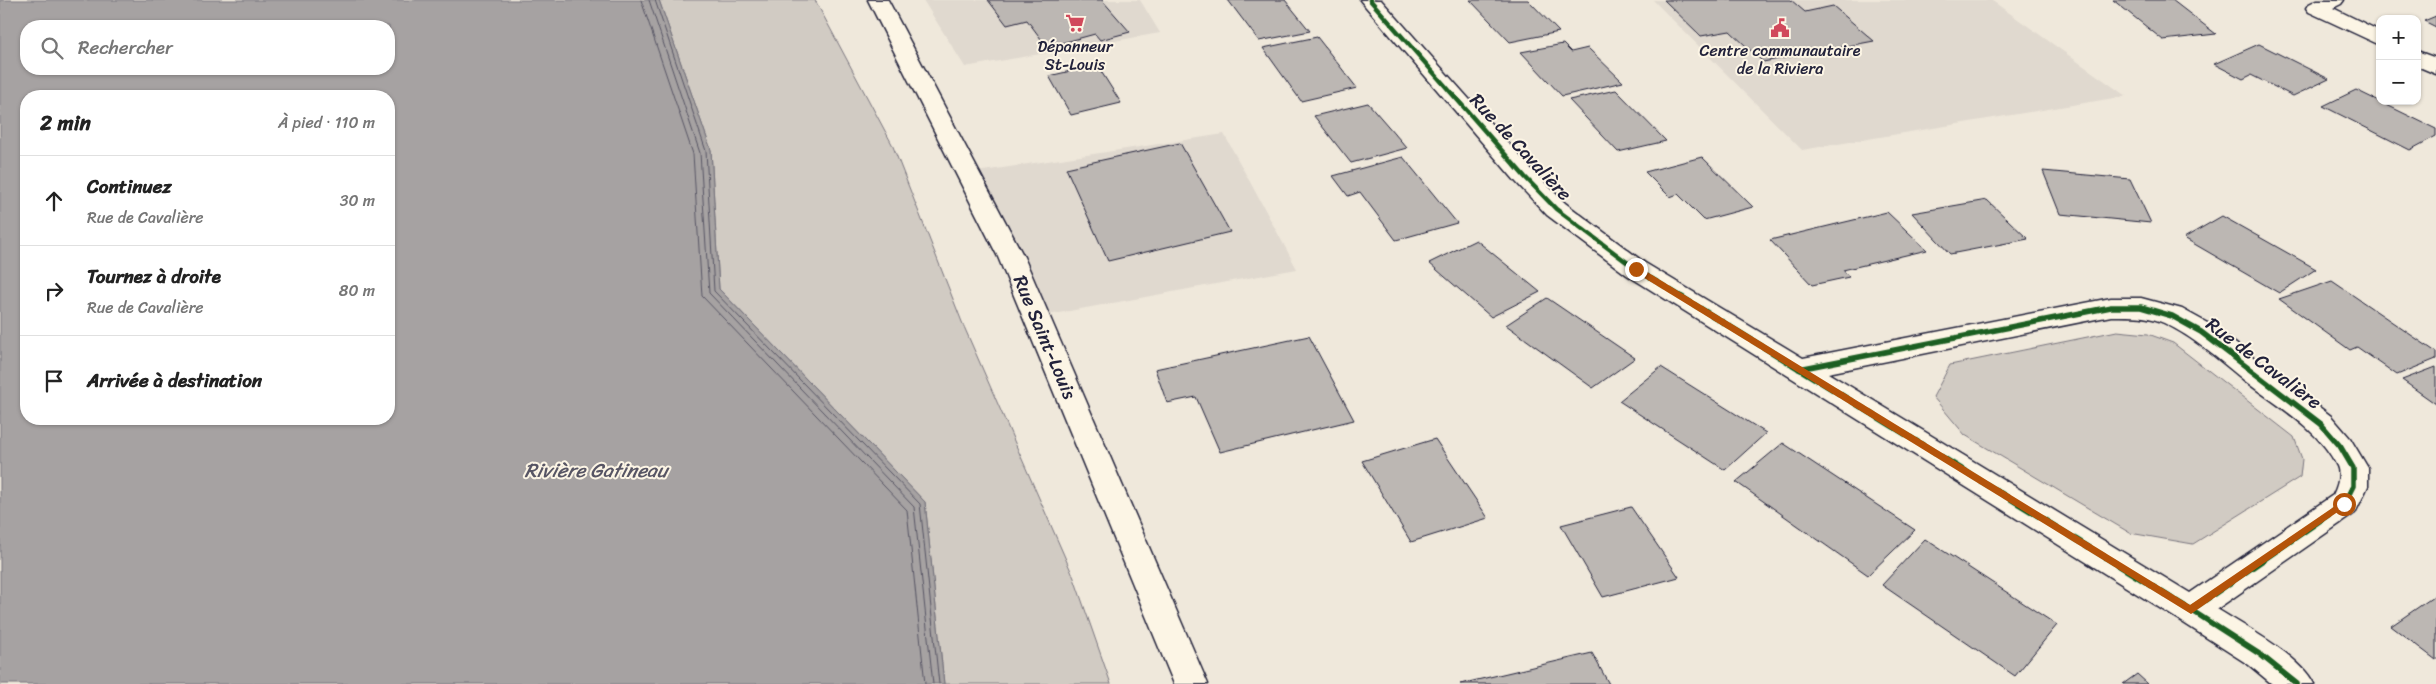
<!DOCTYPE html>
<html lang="fr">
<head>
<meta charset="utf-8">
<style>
	body { margin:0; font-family:Sriracha,sans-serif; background:#f6f6f6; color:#222 }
	.controls { position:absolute; right:15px; top:15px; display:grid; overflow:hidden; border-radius:10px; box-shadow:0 1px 4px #0004 }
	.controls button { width:45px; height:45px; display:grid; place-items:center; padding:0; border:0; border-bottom:1px solid #e0e0e0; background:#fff; color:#222; font:25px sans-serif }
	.stop { position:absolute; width:15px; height:15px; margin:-11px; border:4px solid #b45309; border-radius:50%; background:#fff }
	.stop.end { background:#b45309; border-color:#fff; box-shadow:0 1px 5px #0008 }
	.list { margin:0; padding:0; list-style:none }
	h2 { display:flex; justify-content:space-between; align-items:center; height:65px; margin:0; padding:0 20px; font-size:21px }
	h2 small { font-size:16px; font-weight:400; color:#767676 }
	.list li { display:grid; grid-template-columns:32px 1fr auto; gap:15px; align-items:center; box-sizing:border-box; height:90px; padding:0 20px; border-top:1px solid #e0e0e0 }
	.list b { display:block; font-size:19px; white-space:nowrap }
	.list p { margin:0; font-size:16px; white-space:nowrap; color:#767676 }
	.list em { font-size:16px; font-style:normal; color:#767676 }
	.icon { flex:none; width:28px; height:28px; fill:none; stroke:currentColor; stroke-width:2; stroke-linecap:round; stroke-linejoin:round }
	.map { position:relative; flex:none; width:2436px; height:684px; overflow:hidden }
	.search { position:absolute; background:#fff; box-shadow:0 1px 4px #0004; left:20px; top:20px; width:375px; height:55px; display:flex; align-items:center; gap:12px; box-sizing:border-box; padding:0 18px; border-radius:20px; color:#767676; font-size:19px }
	.panel { position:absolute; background:#fff; box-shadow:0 1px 4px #0004; left:20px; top:90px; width:375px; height:335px; border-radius:20px }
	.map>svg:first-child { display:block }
	.built { fill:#e0d9cf }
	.green { fill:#d1cbc3; stroke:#7a767f }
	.water { fill:#a6a2a2; stroke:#716f79; fill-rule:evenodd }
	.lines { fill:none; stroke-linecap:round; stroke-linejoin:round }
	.shore { stroke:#575564; stroke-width:1 }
	.building { fill:#bcb7b3; stroke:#22223b }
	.street-casing { stroke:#22223b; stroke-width:3 }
	.secondary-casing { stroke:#22223b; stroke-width:3 }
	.street { fill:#fcf5e5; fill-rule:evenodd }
	.secondary { fill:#fcf5e5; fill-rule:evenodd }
	.cycleway-far1-casing { stroke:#fcf5e5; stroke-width:7 }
	.cycleway-casing { stroke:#fcf5e5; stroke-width:9 }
	.cycleway-far1 { stroke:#1b5e20; stroke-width:4.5 }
	.cycleway { stroke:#1b5e20; stroke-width:5.5 }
	.route { fill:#b45309 }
	.labels { text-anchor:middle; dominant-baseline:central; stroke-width:4; stroke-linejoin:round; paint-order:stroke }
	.far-poi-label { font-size:16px; fill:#22223b; stroke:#fcf5e5 }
	.street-label { font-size:19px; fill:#22223b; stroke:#fcf5e5 }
	.water-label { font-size:20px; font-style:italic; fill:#575564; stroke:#fcf5e5 }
</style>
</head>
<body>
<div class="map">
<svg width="2436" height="684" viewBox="0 0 2436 684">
	<rect width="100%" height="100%" fill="#efe8db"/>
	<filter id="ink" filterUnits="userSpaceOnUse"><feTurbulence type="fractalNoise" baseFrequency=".02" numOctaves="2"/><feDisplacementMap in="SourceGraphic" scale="10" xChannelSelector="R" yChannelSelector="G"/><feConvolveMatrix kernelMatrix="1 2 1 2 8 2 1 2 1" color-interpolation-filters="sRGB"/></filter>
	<g filter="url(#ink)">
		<g class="built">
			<path d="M923,0H1140L1160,33L965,67Z"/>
			<path d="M1653,0H1991L2126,96L1802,150Z"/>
			<path d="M1224,134L1297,269L1037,317L970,173Z"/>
		</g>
		<g class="green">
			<path d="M659,0H815L892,144L962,322L1074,578L1111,684H944L925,502L719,289L711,150Z"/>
			<path d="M2117,331L2148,334L2173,343L2294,437L2302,459L2300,477L2193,544L2130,533L1965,435L1933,397L1950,365Z"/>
		</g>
		<path class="water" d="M0,0H659L711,150L719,289L925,502L944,684H0ZM26,26H389V69H26ZM26,96H389V419H26Z"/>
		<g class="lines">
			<g class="shore">
				<path d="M641,0L693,154L702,296L907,510L925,684"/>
				<path d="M649,0L700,153L709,293L914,507L933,684"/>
				<path d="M655,0L706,151L714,291L920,504L939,684"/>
			</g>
		</g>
		<g class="building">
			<path d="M988,0H1102L1130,32L1100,40L1095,34L1047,47L1027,20L1007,25Z"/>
			<path d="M1228,0H1285L1310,31L1259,41Z"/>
			<path d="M1470,0H1528L1559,32L1510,42Z"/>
			<path d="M1664,0H1791L1805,12L1833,6L1874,41L1763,62L1730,31L1701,36Z"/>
			<path d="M2113,0H2172L2216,34L2163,40Z"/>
			<path d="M2436,16V27L2424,21Z"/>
			<path d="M1317,37L1357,88L1301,101L1263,48Z"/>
			<path d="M1563,44L1571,52L1588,48L1623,82L1562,96L1521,52Z"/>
			<path d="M2259,44L2329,79L2293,96L2251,75L2243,79L2214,64Z"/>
			<path d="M1097,65L1121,103L1071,115L1049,76Z"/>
			<path d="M1616,90L1666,141L1618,152L1569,100Z"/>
			<path d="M2356,90L2436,129V136L2410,150L2323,106Z"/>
			<path d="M1368,103L1407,148L1351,163L1314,116Z"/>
			<path d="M1180,143L1230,232L1108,261L1066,168Z"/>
			<path d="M1403,157L1457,223L1396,240L1360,192L1348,196L1333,176Z"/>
			<path d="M1702,157L1753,207L1704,220L1678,194L1670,197L1645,172Z"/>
			<path d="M2043,171L2130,179L2151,223L2060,214Z"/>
			<path d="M1987,200L2028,239L1950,254L1912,213Z"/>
			<path d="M1887,212L1927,250L1843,270L1849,277L1812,285L1770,240Z"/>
			<path d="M2222,216L2316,269L2279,293L2184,238Z"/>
			<path d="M1476,240L1540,292L1491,317L1429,263Z"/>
			<path d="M2332,281L2436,352V359L2397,375L2357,347L2350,350L2279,299Z"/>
			<path d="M1547,298L1635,358L1593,388L1506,325Z"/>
			<path d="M1309,336L1354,420L1220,452L1196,397L1167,403L1155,369Z"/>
			<path d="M1661,367L1766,433L1725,470L1619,401Z"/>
			<path d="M2436,367V404L2402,380Z"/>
			<path d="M1435,439L1488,518L1411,542L1362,461Z"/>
			<path d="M1783,443L1915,530L1868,575L1736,482Z"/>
			<path d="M1631,507L1679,577L1603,597L1561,525Z"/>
			<path d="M1925,539L2057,625L2015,676L1882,585Z"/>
			<path d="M2436,595V660L2391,626Z"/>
			<path d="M1592,653L1609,684H1460Z"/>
			<path d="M2137,674L2148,684H2123Z"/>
		</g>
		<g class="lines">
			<g class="street-casing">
				<g id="street">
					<path d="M1360,0H1381L1534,172L1565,203L1645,263L1803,358L2111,298H2141L2182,309L2211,325L2331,416L2350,438L2368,468V486L2355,513L2217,609C2244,626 2301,656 2314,684H2272L2249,665L2179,620L1627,275L1547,215L1516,182ZM2111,316C2129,316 2147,315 2164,323C2194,337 2219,360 2245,381C2276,405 2319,429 2337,466C2341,475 2337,487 2333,495L2190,593L1828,373Z"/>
					<path d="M2317,0H2344L2341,4L2333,8L2380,31V45L2309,12L2306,8L2309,4Z"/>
					<path d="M2417,51L2436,58V74L2417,66Z"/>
				</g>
			</g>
			<g class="secondary-casing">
				<path id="secondary" d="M868,0H888L1024,257L1208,684H1174L998,257Z"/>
			</g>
			<use href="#street" class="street"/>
			<use href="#secondary" class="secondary"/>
			<g class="cycleway-far1-casing">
				<path id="cycleway-far1" d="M1370,0L1525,177L1556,209L1636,269L1684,298"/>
			</g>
			<g class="cycleway-casing">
				<g id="cycleway">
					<path d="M1682,297L2191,610L2261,655L2297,684"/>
					<path d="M1799,369L2111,307H2141L2172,316L2201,332L2321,424L2340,446L2353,468V486L2344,504L2191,610"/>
				</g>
			</g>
			<use href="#cycleway-far1" class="cycleway-far1"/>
			<use href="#cycleway" class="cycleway"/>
		</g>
	</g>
	<path class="route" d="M1633,267H1639L2190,605L2341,502H2348L2349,504L2191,614L1633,271Z"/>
	<defs>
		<g id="supermarket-bare" transform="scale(1.5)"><path d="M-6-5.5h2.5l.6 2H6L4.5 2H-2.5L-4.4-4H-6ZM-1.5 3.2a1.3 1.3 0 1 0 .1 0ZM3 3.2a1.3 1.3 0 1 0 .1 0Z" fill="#d1495b" stroke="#fcf5e5" stroke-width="2.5" paint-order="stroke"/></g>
		<g id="civic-bare" transform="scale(1.5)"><path d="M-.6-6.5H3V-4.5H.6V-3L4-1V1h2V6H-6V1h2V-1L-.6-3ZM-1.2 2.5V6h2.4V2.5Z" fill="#d1495b" stroke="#fcf5e5" stroke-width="2.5" paint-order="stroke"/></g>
	</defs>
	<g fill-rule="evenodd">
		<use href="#supermarket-bare" x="1075" y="23"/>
		<use href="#civic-bare" x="1780" y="28"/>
	</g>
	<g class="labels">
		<g class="far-poi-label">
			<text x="1075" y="46">Dépanneur<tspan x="1075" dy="18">St-Louis</tspan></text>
			<text x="1780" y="50">Centre communautaire<tspan x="1780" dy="18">de la Riviera</tspan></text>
		</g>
		<g class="street-label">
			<text transform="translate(1521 147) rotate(47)">Rue de Cavalière</text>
			<text transform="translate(1045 337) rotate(67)">Rue Saint-Louis</text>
			<text transform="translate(2264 363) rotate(37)">Rue de Cavalière</text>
		</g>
		<g class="water-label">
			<text x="596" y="470">Rivière Gatineau</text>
		</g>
	</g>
</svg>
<div class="controls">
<button>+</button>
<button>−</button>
</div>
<div class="stop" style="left:2344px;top:504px"></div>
<div class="stop end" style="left:1636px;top:269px"></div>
<div class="search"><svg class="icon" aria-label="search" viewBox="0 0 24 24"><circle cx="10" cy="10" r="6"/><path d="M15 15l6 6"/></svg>Rechercher</div>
<section class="panel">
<h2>2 min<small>À pied · 110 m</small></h2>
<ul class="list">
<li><svg class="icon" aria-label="ahead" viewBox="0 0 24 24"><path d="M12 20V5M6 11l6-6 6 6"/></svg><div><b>Continuez</b><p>Rue de Cavalière</p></div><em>30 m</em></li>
<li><svg class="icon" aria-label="right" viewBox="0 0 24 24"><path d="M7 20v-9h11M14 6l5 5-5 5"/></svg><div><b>Tournez à droite</b><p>Rue de Cavalière</p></div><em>80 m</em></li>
<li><svg class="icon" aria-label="arrive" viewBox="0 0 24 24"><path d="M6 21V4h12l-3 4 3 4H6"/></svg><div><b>Arrivée à destination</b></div></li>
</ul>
</section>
</div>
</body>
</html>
